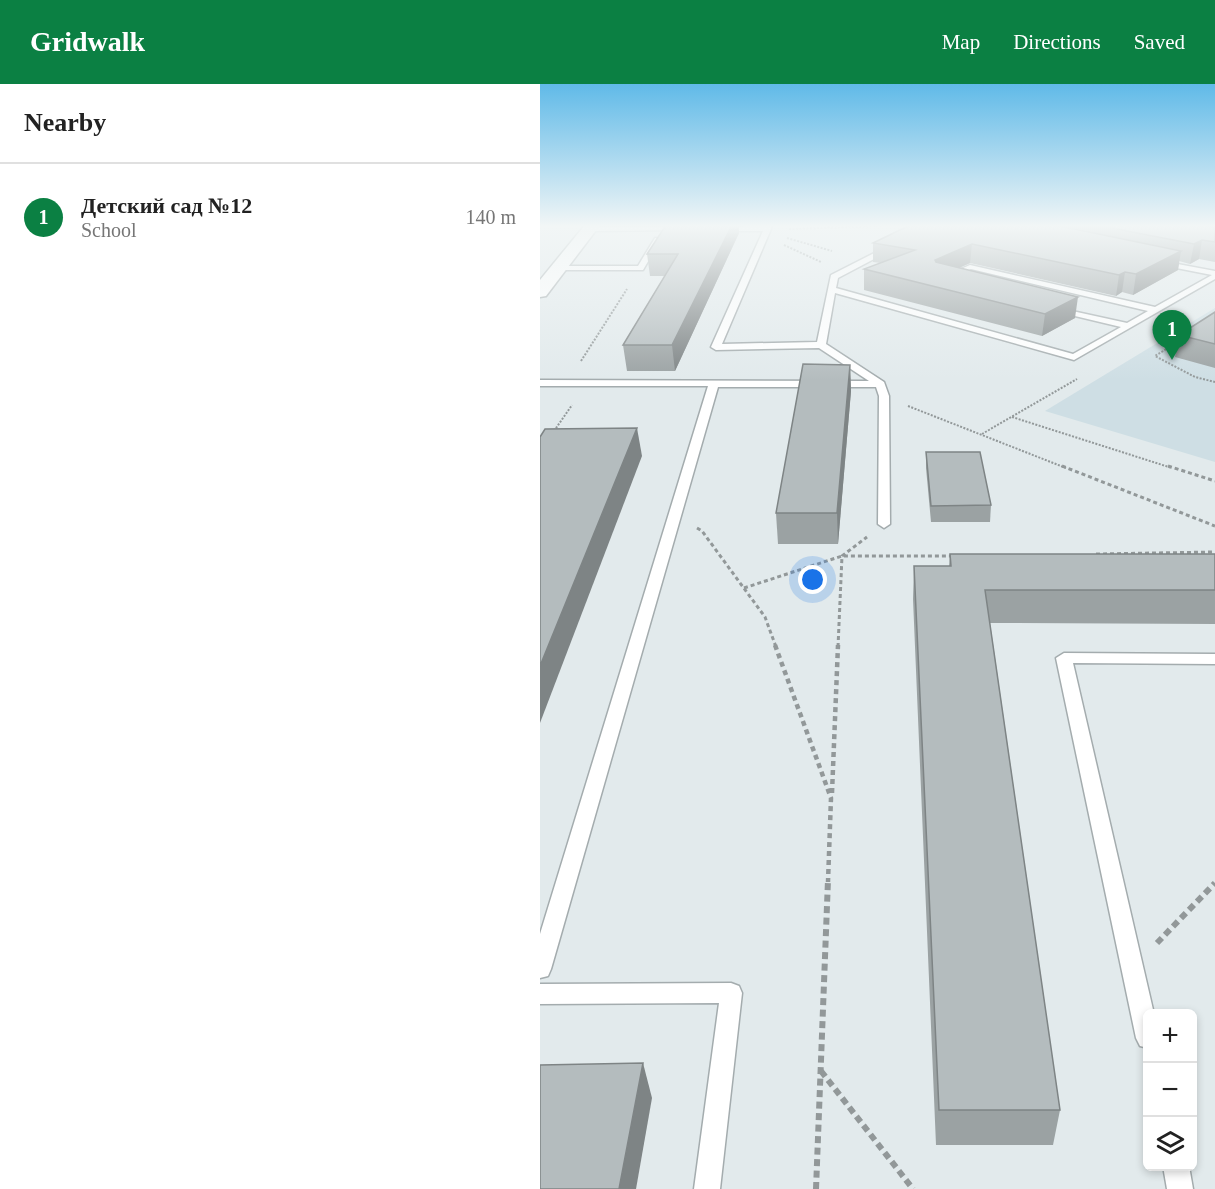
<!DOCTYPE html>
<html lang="en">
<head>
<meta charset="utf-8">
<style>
	body { margin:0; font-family:Georgia,serif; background:#f6f6f6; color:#222 }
	.controls { position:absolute; right:18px; bottom:18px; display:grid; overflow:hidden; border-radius:9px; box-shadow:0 3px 9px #0003 }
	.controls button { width:54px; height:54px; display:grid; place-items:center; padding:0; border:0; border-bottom:2px solid #e0e0e0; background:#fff; color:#222; font:30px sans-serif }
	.you { position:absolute; left:273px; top:496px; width:21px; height:21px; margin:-15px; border:4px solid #fff; border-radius:50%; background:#1a73e8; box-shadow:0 0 0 9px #1a73e833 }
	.badge { display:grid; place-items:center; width:39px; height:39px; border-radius:50%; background:#0b8043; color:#fff; font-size:20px; font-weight:700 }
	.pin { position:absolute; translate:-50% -50px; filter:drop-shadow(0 2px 3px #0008) }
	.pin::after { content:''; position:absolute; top:32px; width:21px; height:18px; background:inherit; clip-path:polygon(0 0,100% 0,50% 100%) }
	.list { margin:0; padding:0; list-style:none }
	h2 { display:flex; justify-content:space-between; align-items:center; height:78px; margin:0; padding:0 24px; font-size:26px }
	h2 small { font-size:20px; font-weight:400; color:#767676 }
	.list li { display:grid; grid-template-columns:39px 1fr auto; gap:18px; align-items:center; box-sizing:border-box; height:108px; padding:0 24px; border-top:2px solid #e0e0e0 }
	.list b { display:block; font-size:22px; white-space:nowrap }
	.list p { margin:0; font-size:20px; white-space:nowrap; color:#767676 }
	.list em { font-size:20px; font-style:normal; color:#767676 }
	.icon { flex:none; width:33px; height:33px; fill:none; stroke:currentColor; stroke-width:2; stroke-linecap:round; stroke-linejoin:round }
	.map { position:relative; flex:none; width:675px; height:1105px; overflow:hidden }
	header { display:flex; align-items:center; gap:36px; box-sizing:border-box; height:84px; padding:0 30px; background:#0b8043; color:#fff }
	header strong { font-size:28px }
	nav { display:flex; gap:33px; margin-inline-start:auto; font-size:21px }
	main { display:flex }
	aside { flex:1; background:#fff }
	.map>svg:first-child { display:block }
	.built { fill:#cedee4 }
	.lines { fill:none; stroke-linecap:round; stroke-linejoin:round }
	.lane-casing { stroke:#a4acae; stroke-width:3 }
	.primary-casing { stroke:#a4acae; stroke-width:3 }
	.path-far3 { stroke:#929899; stroke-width:2; stroke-dasharray:2 1.5; stroke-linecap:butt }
	.path-far2 { stroke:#929899; stroke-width:3; stroke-dasharray:4 3; stroke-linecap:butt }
	.path-far1 { stroke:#929899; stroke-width:4.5; stroke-dasharray:5 4; stroke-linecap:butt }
	.path { stroke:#929899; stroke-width:6; stroke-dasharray:7 4.5; stroke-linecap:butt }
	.lane { fill:#fff; fill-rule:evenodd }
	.primary { fill:#fff; fill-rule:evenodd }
	.wall { fill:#9ba2a3 }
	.shaded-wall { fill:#7e8485 }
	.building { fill:#b4bcbe; stroke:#7e8485; stroke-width:1.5 }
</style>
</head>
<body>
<header>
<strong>Gridwalk</strong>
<nav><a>Map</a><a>Directions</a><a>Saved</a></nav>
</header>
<main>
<aside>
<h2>Nearby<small></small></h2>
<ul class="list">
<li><span class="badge">1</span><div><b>Детский сад №12</b><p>School</p></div><em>140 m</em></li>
</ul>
</aside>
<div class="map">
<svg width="675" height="1105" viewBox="0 0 675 1105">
	<rect width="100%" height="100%" fill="#e2eaec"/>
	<path class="built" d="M675,224V378L505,327Z"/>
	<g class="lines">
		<g class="lane-casing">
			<g id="lane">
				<path d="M225,141H232L231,145L182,260L277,258L291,191L350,161L353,165L298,194L296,204L533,270L581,243L514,227V223L587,239L608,227L431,185L410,195L403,193L430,181L615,223L672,191L616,180V176L675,187V195L534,276L295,209L286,260L344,298L349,312L350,440L344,444L338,440L339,312L336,303H178L11,885L8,892L0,894V850L168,302H0V296L329,297L279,264L176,266L171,263L223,147H180L177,145Z"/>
				<path d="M144,143L146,146L50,147L47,145L50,143Z"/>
				<path d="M115,154L121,155L103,186H20L16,184L20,182H98Z"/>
				<path d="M524,569L675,570V580L533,579L614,930H608V964L600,962L596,954L516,574Z"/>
				<path d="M191,899L199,902L202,909L180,1105H154L179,919L0,920V900Z"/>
				<path d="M623,1082H649L653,1105H627Z"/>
			</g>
		</g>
		<g class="primary-casing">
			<path id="primary" d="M45,141H60L6,212L0,213V196Z"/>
		</g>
		<g class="path-far3">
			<path d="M249,145L341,142"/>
			<path d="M247,154L292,167"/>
			<path d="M244,161L281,178"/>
			<path d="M641,256L615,272L655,293L675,298"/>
			<path d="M41,277L87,205"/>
			<path d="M368,322L526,384"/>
			<path d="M472,333L632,384"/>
			<path d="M14,347L32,321"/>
			<path d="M442,350L537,295"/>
		</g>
		<g class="path-far2">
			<path d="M522,382L675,442"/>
			<path d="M628,382L675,397"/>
			<path d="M157,444L162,447L225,533L236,563"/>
			<path d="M556,470L675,468"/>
			<path d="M204,504L302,472H413"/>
			<path d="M298,563L302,472L327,453"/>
		</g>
		<g class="path-far1">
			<path d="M235,561L291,714L288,798"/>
			<path d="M292,709L298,561"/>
		</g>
		<g class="path">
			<path d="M617,859L675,799"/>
			<path d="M281,987L373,1105"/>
			<path d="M276,1105L288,796"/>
		</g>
		<use href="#lane" class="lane"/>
		<use href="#primary" class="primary"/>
	</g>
	<g class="wall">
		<path d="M370,141H675V178L659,175L650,180L639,177L638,186L593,211L582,208L576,212L430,179L419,184L535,234L502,252L324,206V185L341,179L333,178V159Z"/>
		<path d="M199,149L135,287H87L83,261L125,192H110L107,170Z"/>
		<path d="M675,228V284L635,273L639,251Z"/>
		<path d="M310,281L311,307L298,460H238L236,429Z"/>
		<path d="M386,368L451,421L450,438H391L386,384Z"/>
		<path d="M410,470H675V540L450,539L520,1026L513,1061H396L373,515L374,482H409Z"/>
	</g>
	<g class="shaded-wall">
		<path d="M192,141H199V149L135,287L132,261Z"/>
		<path d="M662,156L659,175L650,180L654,160Z"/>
		<path d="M432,160L430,179L394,195L395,176Z"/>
		<path d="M641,167L638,186L593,211L596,190Z"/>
		<path d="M585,188L582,208L576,212L579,191Z"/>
		<path d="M538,213L535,234L502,252L505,230Z"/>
		<path d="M310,281L311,307L298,460L297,429Z"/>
		<path d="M97,344L102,372L0,639V582Z"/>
		<path d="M103,979L112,1014L96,1105H79Z"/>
	</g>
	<g class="building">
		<path d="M126,141H192L132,261H83L138,170H107Z"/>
		<path d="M370,141H515L641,167L596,190L585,188L579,191L432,160L395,176L396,178L538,213L505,230L324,185L375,166L333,159Z"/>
		<path d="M556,141H665L675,143V158L662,156L654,160Z"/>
		<path d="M675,228V260L639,251Z"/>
		<path d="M263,280L310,281L297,429H236Z"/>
		<path d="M97,344L0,582V353L5,345Z"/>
		<path d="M386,368H440L451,421L391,422Z"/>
		<path d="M410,470H675V506H445L520,1026H399L374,482H411Z"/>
		<path d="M103,979L79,1105H0V981Z"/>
	</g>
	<linearGradient id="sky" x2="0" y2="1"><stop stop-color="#60bae8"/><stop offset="0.48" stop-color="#f2f6f6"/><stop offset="1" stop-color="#f2f6f6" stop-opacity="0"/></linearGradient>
	<rect width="675" height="296" fill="url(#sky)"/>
</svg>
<div class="controls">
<button>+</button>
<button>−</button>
<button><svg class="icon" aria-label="layers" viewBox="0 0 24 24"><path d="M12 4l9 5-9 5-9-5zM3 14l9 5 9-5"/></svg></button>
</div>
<div class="you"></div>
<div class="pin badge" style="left:632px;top:276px">1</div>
</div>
</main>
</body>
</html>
